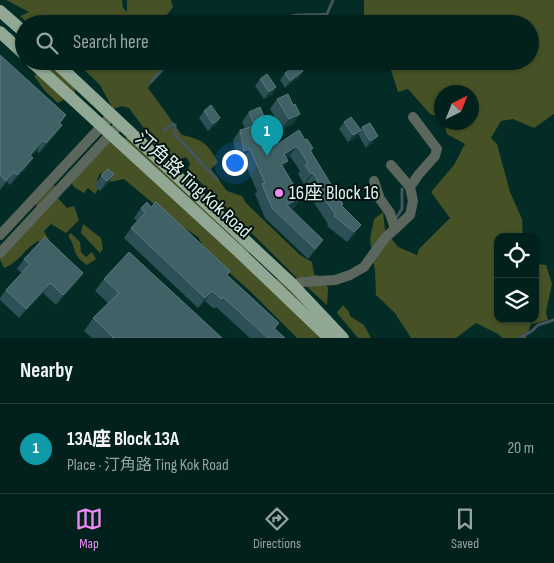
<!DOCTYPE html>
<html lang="en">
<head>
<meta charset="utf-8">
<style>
	body { margin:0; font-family:"Sofia Sans Condensed","Noto Sans TC",sans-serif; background:#0c2925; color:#f1f3f6 }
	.controls { position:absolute; right:15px; bottom:15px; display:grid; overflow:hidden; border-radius:10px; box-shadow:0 1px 4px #0004 }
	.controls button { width:45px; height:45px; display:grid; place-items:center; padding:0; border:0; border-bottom:1px solid #233e3b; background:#02211c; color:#f1f3f6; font:25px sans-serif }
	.compass { position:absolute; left:434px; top:85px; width:45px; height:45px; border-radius:50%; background:#02211c; box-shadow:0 1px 4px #0004; rotate:43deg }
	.you { position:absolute; left:234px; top:162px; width:18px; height:18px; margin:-12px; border:4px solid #fff; border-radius:50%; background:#1a73e8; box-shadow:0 0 0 8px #1a73e833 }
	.badge { display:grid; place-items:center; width:32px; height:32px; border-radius:50%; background:#f08bf6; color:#fff; font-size:16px; font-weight:700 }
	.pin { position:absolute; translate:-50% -41px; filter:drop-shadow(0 1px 2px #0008) }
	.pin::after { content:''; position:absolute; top:26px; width:18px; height:15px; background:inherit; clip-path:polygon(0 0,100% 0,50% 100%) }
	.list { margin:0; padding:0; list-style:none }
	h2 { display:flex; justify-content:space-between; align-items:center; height:65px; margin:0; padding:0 20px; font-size:21px }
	h2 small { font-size:16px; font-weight:400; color:#96a3a3 }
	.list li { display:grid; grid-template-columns:32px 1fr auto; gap:15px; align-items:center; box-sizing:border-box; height:90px; padding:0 20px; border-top:1px solid #233e3b }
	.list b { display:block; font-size:19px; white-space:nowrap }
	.list p { margin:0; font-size:16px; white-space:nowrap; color:#96a3a3 }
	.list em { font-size:16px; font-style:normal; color:#96a3a3 }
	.icon { flex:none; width:28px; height:28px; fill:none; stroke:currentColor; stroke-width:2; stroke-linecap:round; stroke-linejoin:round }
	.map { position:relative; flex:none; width:554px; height:338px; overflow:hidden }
	.search { position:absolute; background:#02211c; box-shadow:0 1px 4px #0004; left:15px; right:15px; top:15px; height:55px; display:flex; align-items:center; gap:12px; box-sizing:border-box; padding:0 18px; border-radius:28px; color:#96a3a3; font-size:19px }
	.sheet { height:155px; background:#02211c }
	nav { display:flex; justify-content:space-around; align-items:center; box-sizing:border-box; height:70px; border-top:1px solid #233e3b; background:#02211c; font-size:14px; color:#96a3a3 }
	nav a { display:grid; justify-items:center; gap:2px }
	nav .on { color:#f08bf6 }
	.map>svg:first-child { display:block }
	.green { fill:#465126 }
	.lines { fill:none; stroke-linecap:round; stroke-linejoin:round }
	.stream { stroke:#43555e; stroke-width:3 }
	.minor { stroke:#5b665d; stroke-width:10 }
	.major { stroke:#90a894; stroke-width:12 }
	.wall { fill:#2d5056 }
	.shaded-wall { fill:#143a3c }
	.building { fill:#406266; stroke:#59797c }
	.poi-dot { fill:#f08bf6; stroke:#03110e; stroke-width:2 }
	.labels { text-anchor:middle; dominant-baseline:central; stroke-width:4; stroke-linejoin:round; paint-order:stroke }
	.street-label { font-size:19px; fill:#e0f5f0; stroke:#03110e }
	.poi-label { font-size:19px; fill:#e0f5f0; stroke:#03110e; text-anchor:start }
</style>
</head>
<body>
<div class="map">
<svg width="554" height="338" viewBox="0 0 554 338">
	<rect width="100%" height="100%" fill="#032c26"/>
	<g class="green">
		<path d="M6,0H122L123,8L127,12V0H171L173,7L160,24H29L20,16L29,12Z"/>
		<path d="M364,0H554V114L534,128L513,119L501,121L491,138L497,144L510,192L522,219L523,237H498V319H535V264L546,265L552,284L546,312L548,320L531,324L526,338H502L498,334L476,323L456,338H411L395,313L376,295L375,271L370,239L374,219L383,212L385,230L398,247L417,255L419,249L450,218L431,192L454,165L465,144L447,134L444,123L472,122V92H442L441,118L430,114L408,89L398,92L388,61H530V24H368L364,18Z"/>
		<path d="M75,61H166L148,88L151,92L182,135C202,139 208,144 218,162L211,169L227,191L242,196L246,203L300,255L312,262L314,274L322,277L328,288L327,305L306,286L309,276L297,278L188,170L190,163L186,157L176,161L159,144L149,145V135L129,108L122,106L113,109L100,85Z"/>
		<path d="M45,68H58L74,86L76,96L67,98L58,103L45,91L34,76Z"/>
		<path d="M115,132L125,138L137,136L230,235L241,233L249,250L250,261L261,275L280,280L310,309L327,338H297L250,291L207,253L198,237L175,222L124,179L110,182L100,173L97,180L100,186L95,194L88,188L84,193L74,187L68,176Z"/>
		<path d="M50,185L60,187L58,198L67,208L74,206L79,220L66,233L51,224L44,231L52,246L54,255L38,241C24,249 21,261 4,268L0,260V250L36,209V202Z"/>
		<path d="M83,224L101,238L103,249L100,253L81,233Z"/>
		<path d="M71,233L80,242L81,252L86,257L92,252L96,259L87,265C70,254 77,247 68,236Z"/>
		<path d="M343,305L349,312L350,316L364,325L371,338H358L337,313Z"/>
	</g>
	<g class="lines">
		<g class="stream">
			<path d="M277,24C292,10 309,17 327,14L333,0"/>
			<path d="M151,82L170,61"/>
			<path d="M164,130L173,124L175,125V135L217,179"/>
			<path d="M394,221L402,209V189"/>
			<path d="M519,338L532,331L538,325L554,320"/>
		</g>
		<g class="minor">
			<path d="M391,165L410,187"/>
			<path d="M374,181L380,199L390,213L395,229"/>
			<path d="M0,235L112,115"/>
			<path d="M0,253L121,123"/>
			<path d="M293,285L301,282L335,280L350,275L364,267L385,238L410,215L413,201L410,187L419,174L435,156L437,149L413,117"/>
		</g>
		<g class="major">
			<path d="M0,11L24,32"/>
			<path d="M0,32L24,54"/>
			<path d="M31,61L237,250L329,338"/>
			<path d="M54,61L293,285L343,338"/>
		</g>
	</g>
	<g class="wall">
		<path d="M0,55L66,115L60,124L62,125L55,135L39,153L37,150L31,156L33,158L26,168L10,185L7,182L0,190Z"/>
		<path d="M303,71L298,78L285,88L280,80L285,73Z"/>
		<path d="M260,79L276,87L272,94L264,99L255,86Z"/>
		<path d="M277,99L293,124L282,129L270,109Z"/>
		<path d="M204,111L220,118L216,125L208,131L199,118Z"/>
		<path d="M249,112L278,144L305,140L313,148L311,152L343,204L341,206L361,225L354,235L347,242L327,226L328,224L313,201L315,199L306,183L304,184L298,174L300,171L290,156L286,158L283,167L301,197L295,207L291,209L316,250L308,259L265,218L255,194L257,191L243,159L237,160L233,140L240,130L245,129L242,122Z"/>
		<path d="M344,122L361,130L362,127L373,143L366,148L358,134L356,137L348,142L339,129Z"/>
		<path d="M114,174L107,184L100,191L94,186L101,176Z"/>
		<path d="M141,208L230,271L227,275L279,323L275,329L285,338H250L216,307L214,309L205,301L198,308L124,238L131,228L137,221L134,218Z"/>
		<path d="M24,259L83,273L76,283L56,305L43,293L19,318L0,300V298L6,290L22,273L17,269Z"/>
		<path d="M104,279L222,338H92L84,331L93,318L108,303L95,291Z"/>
	</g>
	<g class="shaded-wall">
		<path d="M303,71L298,78L285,88L290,81Z"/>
		<path d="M276,87L272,94L264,99L269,92Z"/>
		<path d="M300,114L293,124L282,129L289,119Z"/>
		<path d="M220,118L216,125L208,131L213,124Z"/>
		<path d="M62,125L55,135L39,153L46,143Z"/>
		<path d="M361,130L356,137L348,142L353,135Z"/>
		<path d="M378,136L373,143L366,148L370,141Z"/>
		<path d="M43,140L37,150L23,165L30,155Z"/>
		<path d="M297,146L290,156L277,164L284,154Z"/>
		<path d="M250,149L243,159L237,160L244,151Z"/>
		<path d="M33,158L26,168L10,185L17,175Z"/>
		<path d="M288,161L281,171V164Z"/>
		<path d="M14,172L7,182L0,190L6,181Z"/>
		<path d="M313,173L306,183L304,184L311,174Z"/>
		<path d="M114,174L107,184L100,191L107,181Z"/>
		<path d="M301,197L295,207L280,215L287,205Z"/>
		<path d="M361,225L354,235L347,242L354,232Z"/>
		<path d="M323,240L316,250L308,259L315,249Z"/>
		<path d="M83,273L76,283L56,305L63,295Z"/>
		<path d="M50,283L43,293L19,318L26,309Z"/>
		<path d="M212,291L205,301L198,308L205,298Z"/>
	</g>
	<g class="building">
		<path d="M199,17L211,21L210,24H197Z"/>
		<path d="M0,55L66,115L59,123L62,125L46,143L43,140L30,155L33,158L17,175L14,172L6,181L0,175Z"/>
		<path d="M298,64L303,71L290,81L285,73Z"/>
		<path d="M267,74L276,87L269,92L260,79Z"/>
		<path d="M288,94L293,105L295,104L300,114L289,119L277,99Z"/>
		<path d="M211,105L220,118L213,124L204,111Z"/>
		<path d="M260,107L273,138L275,137L278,144L299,130L305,140L307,139L313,148L310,150L343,204L341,205L361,225L354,232L334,216L335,214L320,192L323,190L313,173L311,174L305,165L308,163L297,146L284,154L288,161L281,164L301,197L287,205L323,240L315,249L272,208L262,184L265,183L250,149L244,151L240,130L255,126L249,112Z"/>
		<path d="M351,117L361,130L353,135L344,122Z"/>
		<path d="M370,123L378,136L370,141L362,127Z"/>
		<path d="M108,169L114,174L107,181L101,176Z"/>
		<path d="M147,202L151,207L156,202L230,271L227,275L279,323L274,328L285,338H268L223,297L221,299L212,291L205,298L131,228L145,213L141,208Z"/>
		<path d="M45,237L83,273L63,295L50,283L26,309L6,290L30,264L24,259Z"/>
		<path d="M129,252L222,338H112L113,337L93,318L119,293L104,279Z"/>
	</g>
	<circle class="poi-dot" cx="279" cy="193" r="5"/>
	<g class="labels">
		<g class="street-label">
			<text transform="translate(193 185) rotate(42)">汀角路 Ting Kok Road</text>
		</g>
		<g class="poi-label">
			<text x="289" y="193">16座 Block 16</text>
		</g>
	</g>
</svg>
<div class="controls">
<button><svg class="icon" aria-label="locate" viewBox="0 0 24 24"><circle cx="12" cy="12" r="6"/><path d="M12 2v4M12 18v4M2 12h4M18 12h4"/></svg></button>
<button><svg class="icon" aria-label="layers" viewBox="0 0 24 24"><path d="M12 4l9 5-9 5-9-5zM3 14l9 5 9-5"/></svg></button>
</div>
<svg class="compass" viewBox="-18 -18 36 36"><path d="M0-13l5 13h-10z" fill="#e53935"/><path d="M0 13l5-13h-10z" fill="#96a3a3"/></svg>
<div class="you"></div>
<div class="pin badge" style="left:267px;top:156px;background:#0f9aa8">1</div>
<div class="search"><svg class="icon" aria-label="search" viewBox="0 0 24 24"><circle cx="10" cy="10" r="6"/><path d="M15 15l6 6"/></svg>Search here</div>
</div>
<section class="sheet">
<h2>Nearby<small></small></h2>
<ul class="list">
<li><span class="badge" style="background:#0f9aa8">1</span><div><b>13A座 Block 13A</b><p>Place · 汀角路 Ting Kok Road</p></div><em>20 m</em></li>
</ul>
</section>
<nav>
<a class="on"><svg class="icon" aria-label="map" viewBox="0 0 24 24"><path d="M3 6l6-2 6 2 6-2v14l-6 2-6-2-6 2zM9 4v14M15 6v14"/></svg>Map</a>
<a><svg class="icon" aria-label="directions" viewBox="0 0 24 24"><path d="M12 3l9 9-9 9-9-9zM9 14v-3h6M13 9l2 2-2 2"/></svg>Directions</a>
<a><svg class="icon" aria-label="saved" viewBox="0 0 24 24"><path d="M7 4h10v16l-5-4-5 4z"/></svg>Saved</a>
</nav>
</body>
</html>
